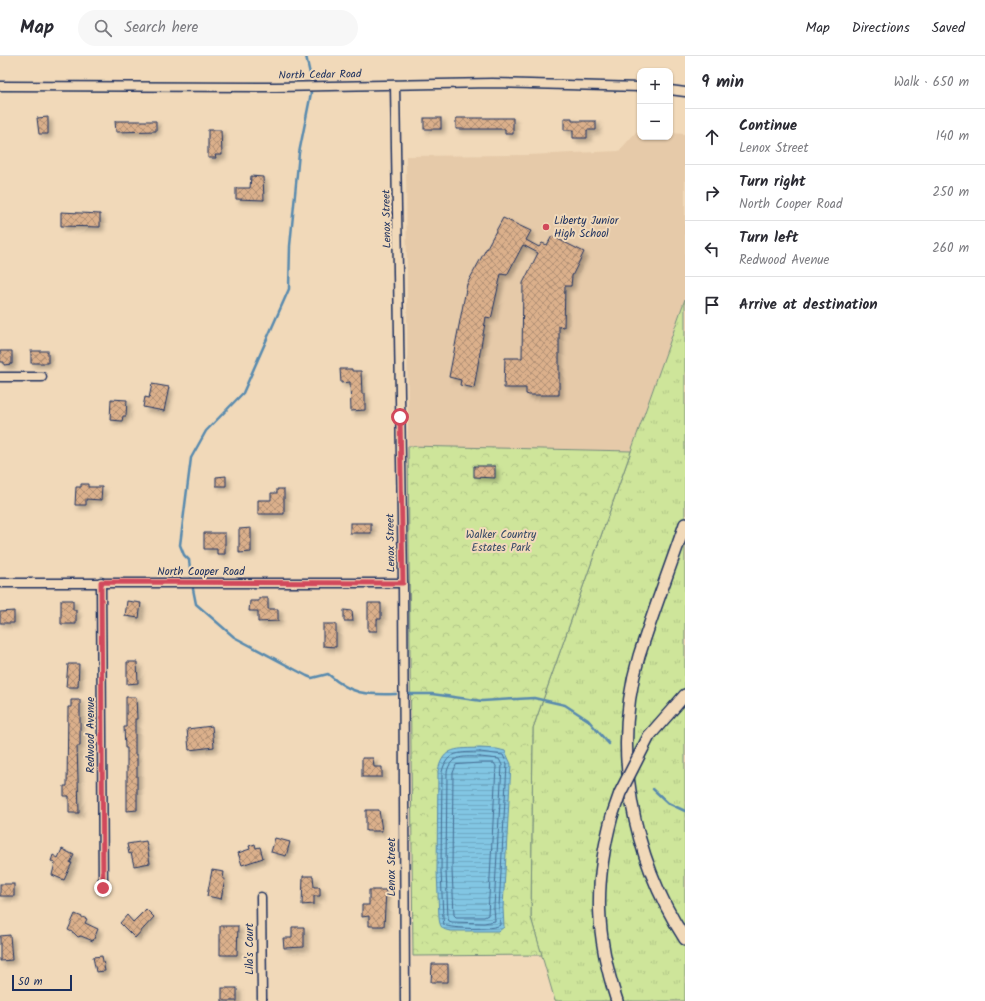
<!DOCTYPE html>
<html lang="en">
<head>
<meta charset="utf-8">
<style>
	body { margin:0; font-family:Kalam,sans-serif; background:#f7f7f7; color:#2b2b33 }
	.controls { position:absolute; right:12px; top:12px; display:grid; overflow:hidden; border-radius:8px; box-shadow:0 1px 3px #0004 }
	.controls button { width:36px; height:36px; display:grid; place-items:center; padding:0; border:0; border-bottom:1px solid #e1e1e2; background:#fff; color:#2b2b33; font:20px sans-serif }
	.scale { position:absolute; left:12px; bottom:10px; width:60px; box-sizing:border-box; padding-left:4px; border:2px solid #1b2f5e; border-top:0; font-size:11px; line-height:14px; white-space:nowrap; color:#1b2f5e; -webkit-text-stroke:3px #f1d9b9; paint-order:stroke }
	.stop { position:absolute; width:12px; height:12px; margin:-9px; border:3px solid #d1495b; border-radius:50%; background:#fff }
	.stop.end { background:#d1495b; border-color:#fff; box-shadow:0 1px 4px #0008 }
	.list { margin:0; padding:0; list-style:none }
	h2 { display:flex; justify-content:space-between; align-items:center; height:52px; margin:0; padding:0 16px; font-size:17px }
	h2 small { font-size:13px; font-weight:400; color:#7c7c81 }
	.list li { display:grid; grid-template-columns:26px 1fr auto; gap:12px; align-items:center; box-sizing:border-box; height:56px; padding:0 16px; border-top:1px solid #e1e1e2 }
	.list b { display:block; font-size:15px; white-space:nowrap }
	.list p { margin:0; font-size:13px; white-space:nowrap; color:#7c7c81 }
	.list em { font-size:13px; font-style:normal; color:#7c7c81 }
	.icon { flex:none; width:22px; height:22px; fill:none; stroke:currentColor; stroke-width:2; stroke-linecap:round; stroke-linejoin:round }
	.map { position:relative; flex:none; width:685px; height:945px; overflow:hidden }
	header { display:flex; align-items:center; gap:24px; box-sizing:border-box; height:56px; padding:0 20px; background:#fff; border-bottom:1px solid #e1e1e2 }
	header strong { font-size:19px }
	nav { display:flex; gap:22px; margin-inline-start:auto; font-size:14px }
	.search { width:280px; height:36px; background:#f7f7f7; display:flex; align-items:center; gap:10px; box-sizing:border-box; padding:0 14px; border-radius:22px; color:#7c7c81; font-size:15px }
	main { display:flex }
	aside { flex:1; background:#fff }
	.map>svg:first-child { display:block }
	.built { fill:#e6caa9 }
	.grass { fill:url(#grass-tufts); stroke:#748a7c }
	.forest { fill:url(#forest-crowns); stroke:#748a7c }
	.water { fill:url(#water-rules); stroke:#598aae }
	.lines { fill:none; stroke-linecap:round; stroke-linejoin:round }
	.shore { stroke:#446b93; stroke-width:1 }
	.stream { stroke:#598aae; stroke-width:2.5 }
	.building { fill:url(#building-cross-hatch); stroke:#1b2f5e; filter:url(#shadow) }
	.minor-casing { stroke:#1b2f5e; stroke-width:11 }
	.highway-casing { stroke:#1b2f5e; stroke-width:14 }
	.minor { stroke:#f1d9b9; stroke-width:8 }
	.highway { stroke:#f1d9b9; stroke-width:11 }
	.highway-bridge-casing { stroke:#1b2f5e; stroke-width:14; stroke-linecap:butt }
	.highway-bridge { stroke:#f1d9b9; stroke-width:11 }
	.route { stroke:#d1495b; stroke-width:5 }
	.poi-dot { fill:#d1495b; stroke:#f1d9b9; stroke-width:1.5 }
	.labels { text-anchor:middle; dominant-baseline:central; stroke-width:4; stroke-linejoin:round; paint-order:stroke }
	.street-label { font-size:11px; fill:#1b2f5e; stroke:#f1d9b9 }
	.poi-label { font-size:11px; fill:#1b2f5e; stroke:#f1d9b9; text-anchor:start }
	.park-label { font-size:11px; fill:#364a67; stroke:#f1d9b9 }
</style>
</head>
<body>
<header>
<strong>Map</strong>
<div class="search"><svg class="icon" aria-label="search" viewBox="0 0 24 24"><circle cx="10" cy="10" r="6"/><path d="M15 15l6 6"/></svg>Search here</div>
<nav><a>Map</a><a>Directions</a><a>Saved</a></nav>
</header>
<main>
<div class="map">
<svg width="685" height="945" viewBox="0 0 685 945">
	<defs>
		<pattern id="grass-tufts" width="24" height="20" patternUnits="userSpaceOnUse"><rect width="24" height="20" fill="#cee59a"/><path d="M3 7l-1-3M5 7V3M7 7l1-3M15 17l-1-3M17 17v-4M19 17l1-3" fill="none" stroke="#b0c587"/></pattern>
		<pattern id="forest-crowns" width="20" height="18" patternUnits="userSpaceOnUse"><rect width="20" height="18" fill="#cee59a"/><path d="M2 6a3 3 0 1 1 6 0M12 15a3 3 0 1 1 6 0" fill="none" stroke="#b0c587"/></pattern>
		<pattern id="water-rules" width="6" height="5" patternUnits="userSpaceOnUse"><rect width="6" height="5" fill="#82c6e3"/><path d="M0 2.5h6" fill="none" stroke="#70aac5"/></pattern>
		<pattern id="building-cross-hatch" width="8" height="8" patternUnits="userSpaceOnUse"><rect width="8" height="8" fill="#dbb08b"/><path d="M0 0l8 8M0 8l8-8" fill="none" stroke="#b19075"/></pattern>
		<filter id="shadow"><feDropShadow dx="3.5" dy="3.5" stdDeviation="2" flood-color="#0004"/></filter>
	</defs>
	<rect width="100%" height="100%" fill="#f1d9b9"/>
	<filter id="ink" filterUnits="userSpaceOnUse"><feTurbulence type="fractalNoise" baseFrequency=".025" numOctaves="2"/><feDisplacementMap in="SourceGraphic" scale="8" xChannelSelector="R" yChannelSelector="G"/><feConvolveMatrix kernelMatrix="1 2 1 2 8 2 1 2 1" color-interpolation-filters="sRGB"/></filter>
	<g filter="url(#ink)">
		<path class="built" d="M637,75H640V81H670V77L685,78V243L631,395L408,390L406,100L528,99L619,95Z"/>
		<path class="grass" d="M685,243V945H555L531,862L533,672Z"/>
		<path class="forest" d="M408,390L631,395L533,672L531,862L542,899L413,900Z"/>
		<path class="water" d="M480,692L497,693L505,695L511,708L503,852L504,871L499,875H451C442,874 440,871 439,862L437,815L438,715C443,690 458,693 480,692Z"/>
		<g class="lines">
			<g class="shore">
				<path d="M480,696L503,699L507,708L499,851L500,869C494,874 451,873 444,869L443,862L441,814L442,716C447,694 461,697 480,696Z"/>
				<path d="M480,701L499,703L502,709L494,851L495,865L484,867L452,866L449,865L448,862L446,814L447,716C451,698 465,701 480,701Z"/>
				<path d="M480,707H494L496,710L488,859L484,861H456L454,859L452,814L453,717L456,709Z"/>
			</g>
			<g class="stream">
				<path d="M306,0L310,18"/>
				<path d="M191,520L189,504L184,499L180,489L191,402L206,375L243,337L289,233L290,190L299,97L311,37"/>
				<path d="M193,533L196,548L234,581L307,620L312,622L328,618C352,639 366,639 396,638"/>
				<path d="M409,638H432L482,645L534,642L565,649L588,664L609,688"/>
				<path d="M653,733L668,747L685,755"/>
			</g>
		</g>
		<g class="building">
			<path d="M48,61V78H39L37,62Z"/>
			<rect x="424" y="62" width="17" height="11"/>
			<path d="M456,62H513V78H505V73H456Z"/>
			<path d="M564,62H572V65H596V74H587V82H573V74H564Z"/>
			<path d="M115,65H156V75L116,76Z"/>
			<path d="M208,74H221L222,99H215L216,102H208Z"/>
			<path d="M251,120L263,121L264,144L236,143V132H250Z"/>
			<path d="M61,156L100,158V171L61,170Z"/>
			<path d="M503,162L531,175L526,184L539,191L542,187L547,189L552,180L584,196L572,220L571,230H565L564,271L559,270V339H529L526,338V332H504L505,302H522L523,227L538,197L523,189L507,219L501,218L492,259L491,262L486,261L474,332L460,329L461,324L449,321L467,228Z"/>
			<path d="M0,295H12V308L4,309V306H0Z"/>
			<rect x="31" y="295" width="17" height="12"/>
			<path d="M340,313H352V315H361L362,338H365V354L351,355L350,326L341,327Z"/>
			<path d="M152,328L169,331L164,355L143,351L145,341L149,342Z"/>
			<path d="M111,343L127,344L126,360H123L122,365L110,364Z"/>
			<path d="M474,410H495V422L474,421Z"/>
			<path d="M226,420V430H216V421Z"/>
			<path d="M81,428H88V431H102L101,444L86,443V449H75L76,431H81Z"/>
			<path d="M277,433H284V458H258V444H271V437H277Z"/>
			<rect x="350" y="467" width="21" height="10"/>
			<path d="M251,472V496L239,497V473Z"/>
			<path d="M204,477H225V498H217V493H204Z"/>
			<path d="M259,542H268V553H278V565L258,566V555H249L250,545H259Z"/>
			<path d="M61,544H73V554H76V568H61Z"/>
			<path d="M127,545L141,547L139,562L125,560Z"/>
			<path d="M368,547H381V563H377V575H368Z"/>
			<path d="M344,554L352,555L353,565H344Z"/>
			<path d="M14,555V567H0V556Z"/>
			<path d="M323,568H336V591L323,590Z"/>
			<path d="M127,606H137L138,627L127,628Z"/>
			<path d="M68,608H79L78,631H66Z"/>
			<path d="M126,641H136L137,663H135V699H137V754L127,755V692H125L124,671H126Z"/>
			<path d="M71,644H80V690H77L79,757H69V740H64V730H67L68,651H71Z"/>
			<path d="M212,670L214,691L189,694L187,673Z"/>
			<path d="M362,702H373L374,711H382V721H362Z"/>
			<path d="M366,754H379L382,775H366Z"/>
			<path d="M275,782L290,786L286,800L271,796Z"/>
			<path d="M146,785L150,807L134,810L131,797L129,798L127,788Z"/>
			<path d="M255,788L256,792L260,791L263,802L242,809L238,797L250,793L249,790Z"/>
			<path d="M62,793L74,799L70,807H72L64,824L52,819L55,807L51,805L53,799L58,802Z"/>
			<path d="M212,814L224,816L223,823H225L221,843L207,840Z"/>
			<path d="M303,820H313L314,831H320V840H314V848L302,849Z"/>
			<rect x="0" y="828" width="14" height="12"/>
			<path d="M369,834H386L384,870H369V860L362,861V849H369Z"/>
			<path d="M146,853L154,861L135,882L120,867L127,859L133,866Z"/>
			<path d="M75,858L87,863L85,867L98,873L93,885L81,880L78,881L74,877L68,874Z"/>
			<path d="M220,870H238L237,899H220Z"/>
			<path d="M292,871H304V891L284,892L283,882H292Z"/>
			<path d="M10,879L12,904L0,905V880Z"/>
			<path d="M102,900L105,915L96,916L93,901Z"/>
			<path d="M432,908H448V926H431Z"/>
			<rect x="222" y="932" width="15" height="13"/>
		</g>
		<g class="lines">
			<g class="minor-casing">
				<g id="minor">
					<path d="M395,29L403,527L405,945"/>
					<path d="M0,30L276,31L492,27L640,31"/>
					<path d="M670,34L685,36"/>
					<path d="M0,321H42"/>
					<path d="M101,526L103,832"/>
					<path d="M0,527H403"/>
					<path d="M261,841L262,945"/>
				</g>
			</g>
			<g class="highway-casing">
				<g id="highway">
					<path d="M685,468C670,512 653,556 639,600C611,695 632,801 685,883"/>
					<path d="M649,680L685,639"/>
					<path d="M612,760C594,827 595,879 617,945"/>
				</g>
			</g>
			<use href="#minor" class="minor"/>
			<use href="#highway" class="highway"/>
			<g class="highway-bridge-casing">
				<path id="highway-bridge" d="M612,760L620,737L649,680"/>
			</g>
			<use href="#highway-bridge" class="highway-bridge"/>
		</g>
	</g>
	<g class="lines" filter="url(#ink)">
		<path class="route" d="M103,832L101,526L403,527L400,361"/>
	</g>
	<circle class="poi-dot" cx="546" cy="171" r="4"/>
	<g class="labels">
		<g class="street-label">
			<text transform="translate(320 19) rotate(-1)">North Cedar Road</text>
			<text transform="translate(387 163) rotate(-91)">Lenox Street</text>
			<text transform="translate(391 487) rotate(-91)">Lenox Street</text>
			<text x="201" y="516">North Cooper Road</text>
			<text transform="translate(91 679) rotate(-90)">Redwood Avenue</text>
			<text transform="translate(392 811) rotate(-90)">Lenox Street</text>
			<text transform="translate(250 893) rotate(-90)">Lila's Court</text>
		</g>
		<g class="poi-label">
			<text x="554" y="165">Liberty Junior<tspan x="554" dy="13">High School</tspan></text>
		</g>
		<g class="park-label">
			<text x="501" y="479">Walker Country<tspan x="501" dy="13">Estates Park</tspan></text>
		</g>
	</g>
</svg>
<div class="controls">
<button>+</button>
<button>−</button>
</div>
<div class="scale">50 m</div>
<div class="stop" style="left:400px;top:361px"></div>
<div class="stop end" style="left:103px;top:832px"></div>
</div>
<aside>
<h2>9 min<small>Walk · 650 m</small></h2>
<ul class="list">
<li><svg class="icon" aria-label="ahead" viewBox="0 0 24 24"><path d="M12 20V5M6 11l6-6 6 6"/></svg><div><b>Continue</b><p>Lenox Street</p></div><em>140 m</em></li>
<li><svg class="icon" aria-label="right" viewBox="0 0 24 24"><path d="M7 20v-9h11M14 6l5 5-5 5"/></svg><div><b>Turn right</b><p>North Cooper Road</p></div><em>250 m</em></li>
<li><svg class="icon" aria-label="left" viewBox="0 0 24 24"><path d="M17 20v-9H6M10 6l-5 5 5 5"/></svg><div><b>Turn left</b><p>Redwood Avenue</p></div><em>260 m</em></li>
<li><svg class="icon" aria-label="arrive" viewBox="0 0 24 24"><path d="M6 21V4h12l-3 4 3 4H6"/></svg><div><b>Arrive at destination</b></div></li>
</ul>
</aside>
</main>
</body>
</html>
